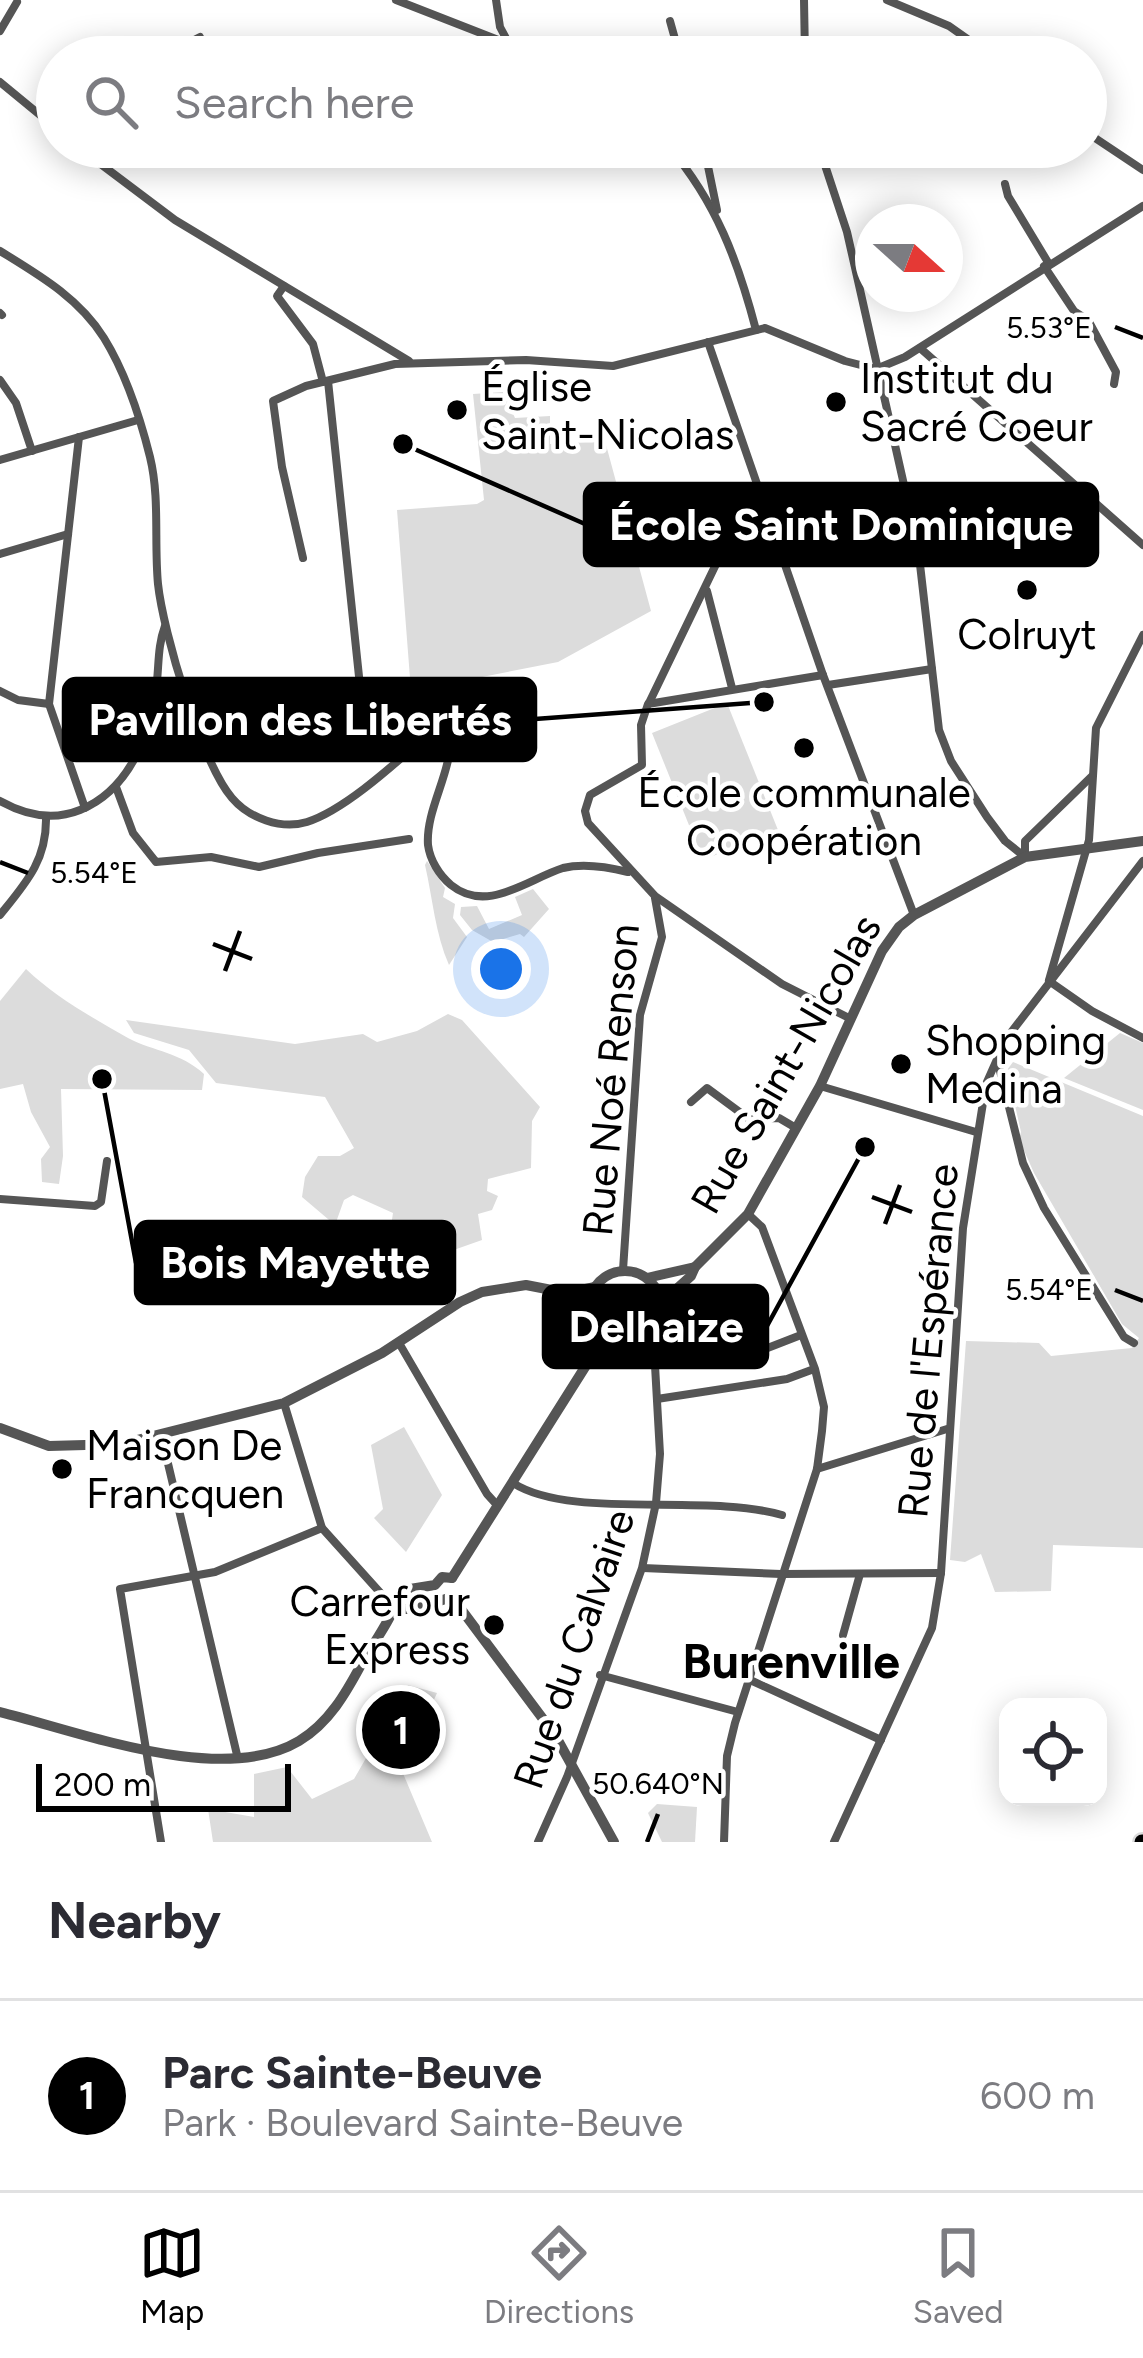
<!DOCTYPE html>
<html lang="en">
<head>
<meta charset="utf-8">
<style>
	body { margin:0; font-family:Figtree,sans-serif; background:#f7f7f7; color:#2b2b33 }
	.controls { position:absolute; right:36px; bottom:36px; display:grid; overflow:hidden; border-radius:24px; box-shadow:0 6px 30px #0003 }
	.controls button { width:108px; height:108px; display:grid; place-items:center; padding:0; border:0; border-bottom:3px solid #e1e1e2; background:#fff; color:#2b2b33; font:60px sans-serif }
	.compass { position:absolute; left:855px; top:204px; width:108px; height:108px; border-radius:50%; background:#fff; box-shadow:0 6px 30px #0003; rotate:111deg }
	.scale { position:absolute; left:36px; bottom:30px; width:255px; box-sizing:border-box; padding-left:12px; border:6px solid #000; border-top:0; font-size:33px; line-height:42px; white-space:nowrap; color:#000; -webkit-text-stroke:9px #fff; paint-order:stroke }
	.you { position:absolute; left:501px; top:969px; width:42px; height:42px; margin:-30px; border:9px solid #fff; border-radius:50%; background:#1a73e8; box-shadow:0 0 0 18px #1a73e833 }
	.badge { display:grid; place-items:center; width:78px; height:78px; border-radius:50%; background:#000; color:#fff; font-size:39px; font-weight:700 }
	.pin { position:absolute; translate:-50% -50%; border:6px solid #fff; box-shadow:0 3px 12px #0006 }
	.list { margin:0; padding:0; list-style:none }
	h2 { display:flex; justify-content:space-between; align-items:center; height:156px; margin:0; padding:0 48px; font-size:51px }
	h2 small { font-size:39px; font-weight:400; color:#7c7c81 }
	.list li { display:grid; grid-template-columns:78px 1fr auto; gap:36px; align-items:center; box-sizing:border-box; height:192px; padding:0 48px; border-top:3px solid #e1e1e2 }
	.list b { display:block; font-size:45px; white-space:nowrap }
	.list p { margin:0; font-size:39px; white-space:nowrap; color:#7c7c81 }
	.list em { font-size:39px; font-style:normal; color:#7c7c81 }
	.icon { flex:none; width:66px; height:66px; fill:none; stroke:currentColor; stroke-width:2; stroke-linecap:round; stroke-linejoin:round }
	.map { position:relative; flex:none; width:1143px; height:1842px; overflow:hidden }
	.search { position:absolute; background:#fff; box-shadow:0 6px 30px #0003; left:36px; right:36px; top:36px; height:132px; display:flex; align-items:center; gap:30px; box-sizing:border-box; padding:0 42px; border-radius:66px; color:#7c7c81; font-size:45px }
	.sheet { height:348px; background:#fff }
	nav { display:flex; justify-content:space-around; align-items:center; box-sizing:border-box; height:168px; border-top:3px solid #e1e1e2; background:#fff; font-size:33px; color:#7c7c81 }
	nav a { display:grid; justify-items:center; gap:6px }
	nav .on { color:#000 }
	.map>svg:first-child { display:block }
	.green { fill:#dcdcdc }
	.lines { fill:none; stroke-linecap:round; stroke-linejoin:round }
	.motorway-casing { stroke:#dbdbdb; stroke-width:20 }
	.minor { stroke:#555; stroke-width:8 }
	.tertiary { stroke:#555; stroke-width:10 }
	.motorway { stroke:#000; stroke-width:15 }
	.ticks { fill:none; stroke:#000; stroke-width:4.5 }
	.poi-dot { fill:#000; stroke:#fff; stroke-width:4.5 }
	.labels { text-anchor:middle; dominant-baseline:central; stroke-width:9; stroke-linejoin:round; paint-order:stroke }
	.poi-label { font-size:42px; fill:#000; stroke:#fff; text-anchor:start }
	.street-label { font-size:42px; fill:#000; stroke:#fff }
	.quarter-label { font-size:48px; font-weight:bold; fill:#000; stroke:#fff }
	.ticks-label { font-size:30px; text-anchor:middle; fill:#000; stroke:#fff; stroke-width:9; stroke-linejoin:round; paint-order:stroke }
	.leader { fill:none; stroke:#000; stroke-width:4.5 }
	.callout-dot { fill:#000; stroke:#fff; stroke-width:4.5 }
	.callout { fill:#000; stroke:#000; stroke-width:4.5 }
	.callout-label { font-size:45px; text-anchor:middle; font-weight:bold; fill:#fff }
</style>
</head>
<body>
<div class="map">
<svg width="1143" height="1842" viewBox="0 0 1143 1842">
	<rect width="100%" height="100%" fill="#fff"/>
	<g class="green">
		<path d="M503,392L515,418L550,416V444L605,441L651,611L558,662L411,691L397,510L477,504L484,500L473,394Z"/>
		<path d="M727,703L778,830L703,860L652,733Z"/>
		<path d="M427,861L445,888L443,897L455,904L453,918L467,937L449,965C435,933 433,900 425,865Z"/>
		<path d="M533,889L549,909L524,937L520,934L493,942L472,930L460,915L461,907L477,906L489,929L522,915L515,897Z"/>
		<path d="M26,969C55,997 93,1018 128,1038C155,1052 180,1052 204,1074L202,1090L61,1089L63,1156L59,1184L42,1182L41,1159L50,1147L31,1112L23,1084L0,1089V1001Z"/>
		<path d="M448,1014L462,1020L540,1107L532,1121L531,1168L488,1179L487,1191L498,1196L492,1210L478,1214L482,1240L448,1252L431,1222L419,1243L389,1240L393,1213L353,1195L344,1200L335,1225L302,1197L305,1177L318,1156H340L354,1148L325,1097L216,1083L189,1050L134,1033L126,1020L295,1044L363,1034L377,1042L417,1031Z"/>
		<path d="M1120,1033L1143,1043V1110L1064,1078Z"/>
		<path d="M1013,1062L1143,1116V1548L1053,1545L1051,1591L995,1592L981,1554L965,1562L950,1560L966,1341L1039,1343L1051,1356L1132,1348L1139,1338L1122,1324L1034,1173L1019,1139L1021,1132L1007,1070Z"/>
		<path d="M404,1427L442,1495L406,1552L374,1518L383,1509L371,1445Z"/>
		<path d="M408,1685L437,1693L402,1771L432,1842H213L208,1809L254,1817V1774L287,1767L312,1799L354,1779Z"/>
		<path d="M657,1804L697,1807L695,1842H662L648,1813Z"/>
	</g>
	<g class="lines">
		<g class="motorway-casing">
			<path id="motorway" d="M1142,1842H1143"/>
		</g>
		<g class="minor">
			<path d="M396,0L542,57"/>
			<path d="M496,0L500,27L509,44"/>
			<path d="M804,0L805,57"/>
			<path d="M887,0L949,26L993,57"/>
			<path d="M670,21L680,57"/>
			<path d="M0,31L17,2"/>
			<path d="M161,57L200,37"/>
			<path d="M0,82L57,129"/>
			<path d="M1086,132L1143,170"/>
			<path d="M78,147L175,220L409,361"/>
			<path d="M669,147C716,202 738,261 756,330"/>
			<path d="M704,147L717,210"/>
			<path d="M819,147L847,232L918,547L939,730L951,761L987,817L1005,841L1025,857"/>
			<path d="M1005,184L1008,196L1049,264"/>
			<path d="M0,251C39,275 79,298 104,338C125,372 140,417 150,457C160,498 154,542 158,584C163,632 202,763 232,798C249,818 281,830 307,822C351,808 410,749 446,719"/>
			<path d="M1044,266L1074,311L1088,320L1116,372L1114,384"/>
			<path d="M284,286L277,296L313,344L323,382"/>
			<path d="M0,313L2,315"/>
			<path d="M708,342L823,675L914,915"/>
			<path d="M920,348L1143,545"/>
			<path d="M876,369L905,357L1143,206"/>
			<path d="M0,380L16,403L32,451"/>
			<path d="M328,381L360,686C377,713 420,702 446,719"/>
			<path d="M79,437L49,704L85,808"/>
			<path d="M0,460L138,420"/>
			<path d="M770,521L825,504L832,506L834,525L778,544"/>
			<path d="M0,554L68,534"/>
			<path d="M303,558L282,467L273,401L306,386L395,364L526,360L613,366L765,328L845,361L876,369"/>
			<path d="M707,591L732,688"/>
			<path d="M823,675L648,704L641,725L642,765L590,795L585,811L588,823L655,896L782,984L851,1019"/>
			<path d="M828,685L932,669"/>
			<path d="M0,691L18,700L49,704"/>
			<path d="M649,703L719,558L734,548L774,534"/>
			<path d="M446,719C463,758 425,803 428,845C430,860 439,875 451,885C487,914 526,880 563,868C583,863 608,867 628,872"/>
			<path d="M116,787L133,833L156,862L211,857L259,867L318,853L409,839"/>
			<path d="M0,801C25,815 53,821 80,810C130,790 152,732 157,681C159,661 158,645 165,626"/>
			<path d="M1025,857V841L1091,777"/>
			<path d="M0,915C26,883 47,860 46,817"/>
			<path d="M1049,980L1089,840L1096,728L1143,635"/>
			<path d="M1049,981L1092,1011L1143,1038"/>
			<path d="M997,1059L1023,1163L1044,1208L1124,1337L1134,1343"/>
			<path d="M820,1086L976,1132"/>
			<path d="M691,1102L707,1088L749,1119L779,1118L796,1128"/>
			<path d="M0,1199L95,1206L101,1202L107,1161"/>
			<path d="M623,1270L640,1015L662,937L655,898"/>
			<path d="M399,1343L487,1494L497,1505"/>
			<path d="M622,1343L654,1365"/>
			<path d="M728,1356L765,1349L801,1335"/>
			<path d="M657,1399L787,1379L814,1369"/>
			<path d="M284,1403L322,1528L394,1608"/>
			<path d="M161,1434L238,1759"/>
			<path d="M817,1469L947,1429"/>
			<path d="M513,1483C570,1520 707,1493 782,1515"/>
			<path d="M643,1568L781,1574L941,1573"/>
			<path d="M843,1635L860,1574"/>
			<path d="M600,1675L738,1712"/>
			<path d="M748,1679L881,1740"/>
			<path d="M161,1842L120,1589L215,1572L322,1528"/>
			<path d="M538,1842L567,1777L642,1568L656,1503L660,1454L653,1330"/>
			<path d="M724,1842L727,1756L735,1723L817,1469L822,1431L824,1407L815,1369L762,1227L748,1214"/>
			<path d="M834,1842L932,1628L941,1573L963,1228L986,1084L1006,1039L1143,861"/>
		</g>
		<g class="tertiary">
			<circle cx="625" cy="1307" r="36"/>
			<path d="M647,1278L695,1267"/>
			<path d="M661,1303L691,1276L695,1267L748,1214L820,1086L882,951L899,927L914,915L1025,857L1143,841"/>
			<path d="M0,1428L49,1446L121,1444L284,1403L382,1353L460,1302L482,1292L526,1285L567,1293L595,1287"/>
			<path d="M452,1578L604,1337"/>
			<path d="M452,1597L555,1735L614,1842"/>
			<path d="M394,1609H414L452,1597"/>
			<path d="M0,1712C81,1732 222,1787 299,1741C329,1723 346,1693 362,1663C374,1642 391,1620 398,1598L410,1589L435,1585L442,1577L452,1578"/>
		</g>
		<use href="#motorway" class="motorway"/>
	</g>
	<path class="ticks" d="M1115,327L1143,338M0,862L28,873M213,944L252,959M225,971L240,931M872,1197L912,1212M885,1224L900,1185M1115,1290L1143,1301M647,1842L658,1814"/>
	<g class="poi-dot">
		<circle cx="836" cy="402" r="12"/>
		<circle cx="457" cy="410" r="12"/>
		<circle cx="1027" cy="590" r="12"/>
		<circle cx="804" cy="748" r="12"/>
		<circle cx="901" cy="1064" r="12"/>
		<circle cx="62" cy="1469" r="12"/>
		<circle cx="494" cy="1625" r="12"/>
	</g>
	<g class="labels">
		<g class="poi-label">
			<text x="860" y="378">Institut du<tspan x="860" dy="48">Sacré Coeur</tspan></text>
			<text x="481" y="386">Église<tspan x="481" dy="48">Saint-Nicolas</tspan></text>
			<text x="1027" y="634" text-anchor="middle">Colruyt</text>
			<text x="804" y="792" text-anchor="middle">École communale<tspan x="804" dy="48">Coopération</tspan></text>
			<text x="925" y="1040">Shopping<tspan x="925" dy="48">Medina</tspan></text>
			<text x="86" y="1445">Maison De<tspan x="86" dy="48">Francquen</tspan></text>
			<text x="470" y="1601" text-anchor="end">Carrefour<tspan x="470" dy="48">Express</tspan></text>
		</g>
		<g class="street-label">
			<text transform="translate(786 1064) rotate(-60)">Rue Saint-Nicolas</text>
			<text transform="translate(611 1080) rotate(-85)">Rue Noé Renson</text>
			<text transform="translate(928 1341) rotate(-85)">Rue de l'Espérance</text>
			<text transform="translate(574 1649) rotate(-71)">Rue du Calvaire</text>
		</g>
		<g class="quarter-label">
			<text x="791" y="1661">Burenville</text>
		</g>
	</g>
	<g class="ticks-label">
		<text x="1049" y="338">5.53°E</text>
		<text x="94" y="883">5.54°E</text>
		<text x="1049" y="1300">5.54°E</text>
		<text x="658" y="1794">50.640°N</text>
	</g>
	<path class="leader" d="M403 444L585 524M764 702L535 719M102 1079L136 1263M865 1147L767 1326"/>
	<g class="callout-dot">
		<circle cx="403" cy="444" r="12"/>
		<circle cx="764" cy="702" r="12"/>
		<circle cx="102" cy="1079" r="12"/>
		<circle cx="865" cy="1147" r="12"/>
	</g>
	<g class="callout">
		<rect x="585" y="484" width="512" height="81" rx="12"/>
		<rect x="64" y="679" width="471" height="81" rx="12"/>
		<rect x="136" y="1222" width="318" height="81" rx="12"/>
		<rect x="544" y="1286" width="223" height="81" rx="12"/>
	</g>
	<g class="callout-label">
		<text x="841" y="540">École Saint Dominique</text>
		<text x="300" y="735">Pavillon des Libertés</text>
		<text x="295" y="1278">Bois Mayette</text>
		<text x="656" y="1342">Delhaize</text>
	</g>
</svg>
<div class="controls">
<button><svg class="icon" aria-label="locate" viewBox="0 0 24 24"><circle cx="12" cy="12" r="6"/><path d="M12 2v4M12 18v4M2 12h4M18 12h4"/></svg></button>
</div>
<svg class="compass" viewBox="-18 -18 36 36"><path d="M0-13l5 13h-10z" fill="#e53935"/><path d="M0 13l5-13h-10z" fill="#7c7c81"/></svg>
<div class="scale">200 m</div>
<div class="you"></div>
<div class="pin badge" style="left:401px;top:1730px">1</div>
<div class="search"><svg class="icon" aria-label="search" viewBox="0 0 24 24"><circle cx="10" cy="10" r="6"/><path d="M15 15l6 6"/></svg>Search here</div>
</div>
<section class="sheet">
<h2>Nearby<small></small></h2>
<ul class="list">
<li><span class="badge">1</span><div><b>Parc Sainte-Beuve</b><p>Park · Boulevard Sainte-Beuve</p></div><em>600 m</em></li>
</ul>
</section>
<nav>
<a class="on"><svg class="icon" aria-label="map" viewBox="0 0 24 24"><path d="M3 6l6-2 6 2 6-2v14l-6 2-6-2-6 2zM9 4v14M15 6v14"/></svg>Map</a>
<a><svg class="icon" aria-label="directions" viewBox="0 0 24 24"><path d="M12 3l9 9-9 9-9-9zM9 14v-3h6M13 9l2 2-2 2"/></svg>Directions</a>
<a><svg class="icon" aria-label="saved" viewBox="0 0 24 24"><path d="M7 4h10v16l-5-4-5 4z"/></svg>Saved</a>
</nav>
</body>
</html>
